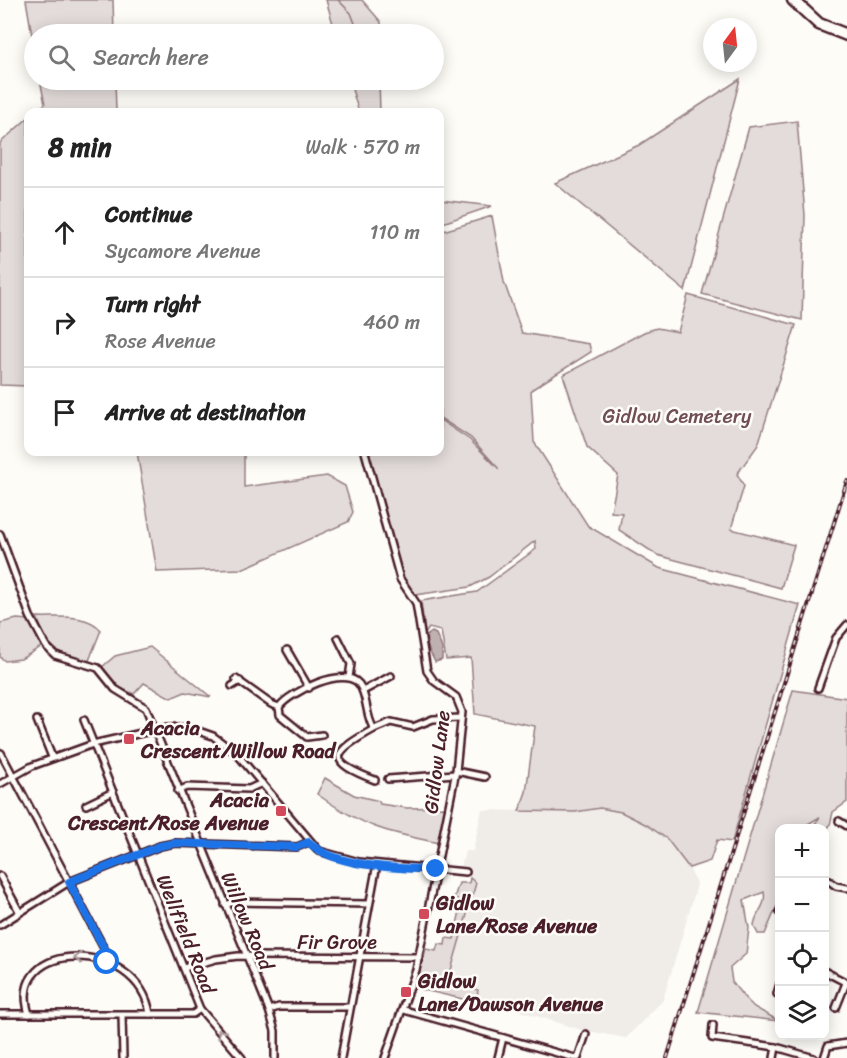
<!DOCTYPE html>
<html lang="en">
<head>
<meta charset="utf-8">
<style>
	body { margin:0; font-family:Sriracha,sans-serif; background:#f2f2f2; color:#222 }
	.controls { position:absolute; right:18px; bottom:18px; display:grid; overflow:hidden; border-radius:12px; box-shadow:0 3px 15px #0003 }
	.controls button { width:54px; height:54px; display:grid; place-items:center; padding:0; border:0; border-bottom:2px solid #e0e0e0; background:#fff; color:#222; font:30px sans-serif }
	.compass { position:absolute; left:703px; top:18px; width:54px; height:54px; border-radius:50%; background:#fff; box-shadow:0 3px 15px #0003; rotate:15deg }
	.stop { position:absolute; width:18px; height:18px; margin:-14px; border:4px solid #1a73e8; border-radius:50%; background:#fff }
	.stop.end { background:#1a73e8; border-color:#fff; box-shadow:0 2px 6px #0008 }
	.list { margin:0; padding:0; list-style:none }
	h2 { display:flex; justify-content:space-between; align-items:center; height:78px; margin:0; padding:0 24px; font-size:26px }
	h2 small { font-size:20px; font-weight:400; color:#767676 }
	.list li { display:grid; grid-template-columns:39px 1fr auto; gap:18px; align-items:center; box-sizing:border-box; height:90px; padding:0 24px; border-top:2px solid #e0e0e0 }
	.list b { display:block; font-size:22px; white-space:nowrap }
	.list p { margin:0; font-size:20px; white-space:nowrap; color:#767676 }
	.list em { font-size:20px; font-style:normal; color:#767676 }
	.icon { flex:none; width:33px; height:33px; fill:none; stroke:currentColor; stroke-width:2; stroke-linecap:round; stroke-linejoin:round }
	.map { position:relative; flex:none; width:847px; height:1058px; overflow:hidden }
	.search { position:absolute; background:#fff; box-shadow:0 3px 15px #0003; left:24px; top:24px; width:420px; height:66px; display:flex; align-items:center; gap:15px; box-sizing:border-box; padding:0 21px; border-radius:33px; color:#767676; font-size:22px }
	.panel { position:absolute; background:#fff; box-shadow:0 3px 15px #0003; left:24px; top:108px; width:420px; height:348px; border-radius:12px }
	.map>svg:first-child { display:block }
	.built { fill:#f0ece8 }
	.green { fill:#e3dcda; stroke:#967e82; stroke-width:1.5 }
	.water { fill:#c0b1b1; stroke:#91777b; stroke-width:1.5 }
	.lines { fill:none; stroke-linecap:round; stroke-linejoin:round }
	.stream { stroke:#91777b; stroke-width:1.5 }
	.street-casing { stroke:#4a1f2b; stroke-width:10 }
	.highway-casing { stroke:#4a1f2b; stroke-width:15 }
	.street { stroke:#fdfcf7; stroke-width:5 }
	.highway { stroke:#fdfcf7; stroke-width:10 }
	.rail-casing { stroke:#4a1f2b; stroke-width:4 }
	.rail { stroke:#fdfcf7; stroke-width:1.5; stroke-dasharray:4.5; stroke-linecap:butt }
	.oneway { stroke:#ac999b }
	.route { stroke:#1a73e8; stroke-width:8 }
	.poi-dot { fill:#d1495b; stroke:#fdfcf7; stroke-width:2 }
	.labels { text-anchor:middle; dominant-baseline:central; stroke-width:5; stroke-linejoin:round; paint-order:stroke }
	.park-label { font-size:20px; fill:#704e57; stroke:#fdfcf7 }
	.poi-label { font-size:20px; font-weight:bold; fill:#4a1f2b; stroke:#fdfcf7; text-anchor:start }
	.street-label { font-size:20px; fill:#4a1f2b; stroke:#fdfcf7 }
</style>
</head>
<body>
<div class="map">
<svg width="847" height="1058" viewBox="0 0 847 1058">
	<rect width="100%" height="100%" fill="#fdfcf7"/>
	<filter id="ink" filterUnits="userSpaceOnUse"><feTurbulence type="fractalNoise" baseFrequency=".0167" numOctaves="2"/><feDisplacementMap in="SourceGraphic" scale="12" xChannelSelector="R" yChannelSelector="G"/><feConvolveMatrix kernelMatrix="1 2 1 2 8 2 1 2 1" color-interpolation-filters="sRGB"/></filter>
	<g filter="url(#ink)">
		<path class="built" d="M600,808L621,812L647,825L667,839L689,868L697,885L663,1000L626,1038L582,1030L478,998L479,989L456,982L451,975L476,883L461,869L463,859L465,851H473L482,810L575,812Z"/>
		<g class="green">
			<path d="M26,0H113L114,34H34V47Z"/>
			<path d="M326,0H362L381,22V34H336Z"/>
			<path d="M740,79L685,291L555,183L639,145Z"/>
			<path d="M40,80H115L116,112H35L45,104Z"/>
			<path d="M349,80H379L380,112H359Z"/>
			<path d="M28,118V386L0,385V143Z"/>
			<path d="M797,121L805,215L802,320L702,294L749,127Z"/>
			<path d="M440,200L492,206L440,224Z"/>
			<path d="M492,216L504,282L522,333L589,344L591,352L531,390L534,442L588,526L659,568L800,605L732,842L717,840L710,861L689,868L667,839L647,825L621,812L600,808L575,812L519,811L526,792L535,726L475,714L471,658L446,660L441,631L429,628L425,634L421,601L477,592L536,549L535,541L489,577L470,587L415,595L409,591L404,581L367,452H440V420L470,440L499,469L471,438L440,418V232Z"/>
			<path d="M688,295L796,325L758,445L737,474L744,486L731,529L794,545L781,588L657,555L619,530L622,513L611,512L618,475L587,447L563,375L644,332L657,328L678,332Z"/>
			<path d="M137,452H244V487L327,476L345,486L353,512L348,522L242,569L157,572Z"/>
			<path d="M37,617C57,618 87,613 101,630L88,663C58,655 47,648 37,617Z"/>
			<path d="M17,619L29,620L41,647L21,659L5,661L0,657V623Z"/>
			<path d="M150,647L211,697L185,692L171,698L144,683L134,694L120,688L102,667L115,656Z"/>
			<path d="M793,690L847,698V802L833,812L830,825L825,833L824,828H805L814,825L820,817L801,828H780L779,901L765,934H758L754,926C755,912 767,907 764,892L744,900L749,928L746,954L730,968L732,982L743,996L754,1007L779,1021L698,1012Z"/>
			<path d="M325,778L354,795L379,801L380,804L407,808L446,807L439,843C385,832 363,827 317,794Z"/>
			<path d="M470,878L476,883L450,974L455,983L478,990L477,998L494,1003L493,1006L415,988L426,949L436,951L438,944L445,945L446,938L454,939L462,901L454,898L459,883H469Z"/>
		</g>
		<path class="water" d="M432,632L436,634L442,648V660L435,662L428,648L426,636Z"/>
		<g class="lines">
			<path class="stream" d="M338,0L351,13L359,34"/>
			<g class="street-casing">
				<g id="street">
					<path d="M365,452L400,579L416,603L427,671L434,681L456,697L462,712L456,771L416,970L385,1058"/>
					<path d="M0,534L30,616L46,646L55,655L98,668L115,689L146,708L269,1010L275,1031V1058"/>
					<path d="M338,638L351,664L349,677"/>
					<path d="M287,650L309,688"/>
					<path d="M236,679L271,704L279,707"/>
					<path d="M232,686L240,681"/>
					<path d="M818,688L836,638L847,625"/>
					<path d="M363,691L391,676"/>
					<path d="M37,720L52,757"/>
					<path d="M84,720L200,1009L242,1058"/>
					<path d="M374,729C331,753 325,761 375,780"/>
					<path d="M322,735L307,737L280,715L279,707C290,692 345,665 359,684C368,696 365,716 374,729L391,722L413,727L433,719L461,718"/>
					<path d="M1,753L107,954V962"/>
					<path d="M456,771L485,777"/>
					<path d="M388,779L455,774"/>
					<path d="M0,784L32,766L93,744L168,727L190,728L213,736L237,754L319,851L359,862L466,872"/>
					<path d="M178,791L187,787L249,789L262,783"/>
					<path d="M86,805L113,792"/>
					<path d="M839,821L847,826"/>
					<path d="M0,876L19,911"/>
					<path d="M824,877L836,886L847,888"/>
					<path d="M225,905L234,902L369,904"/>
					<path d="M779,912L780,913"/>
					<path d="M0,925L69,882L160,846L175,843L297,847L309,842"/>
					<path d="M184,968L216,959L238,956L419,957"/>
					<path d="M824,971L847,983"/>
					<path d="M777,994L780,984"/>
					<path d="M836,1008L846,983"/>
					<path d="M269,1010L279,1007H348"/>
					<path d="M404,1010L575,1058"/>
					<path d="M0,1014H193L200,1009"/>
					<path d="M29,1014C5,938 139,938 150,1014"/>
					<path d="M122,1015L123,1058"/>
					<path d="M713,1025L712,1038L776,1047L814,1058"/>
					<path d="M341,1058L377,864"/>
					<path d="M498,1058L503,1038"/>
					<path d="M578,1058L586,1034"/>
					<path d="M774,1058L776,1047"/>
					<path d="M824,1058L828,1046L847,1043"/>
				</g>
			</g>
			<g class="highway-casing">
				<path id="highway" d="M793,0L819,24L847,35"/>
			</g>
			<use href="#street" class="street"/>
			<use href="#highway" class="highway"/>
			<g class="rail-casing">
				<path id="rail" d="M667,1058L847,481"/>
			</g>
			<use href="#rail" class="rail"/>
		</g>
		<defs><path id="oneway-chevron" d="M-2-3.5L2.5 0L-2 3.5" fill="none" stroke-width="1.6" stroke-linecap="round" stroke-linejoin="round" transform="scale(1.5)"/></defs>
		<g class="oneway">
			<use href="#oneway-chevron" transform="translate(78 958) rotate(179)"/>
			<use href="#oneway-chevron" transform="translate(221 1033) rotate(-129)"/>
		</g>
	</g>
	<g class="lines" filter="url(#ink)">
		<path class="route" d="M107,962V954L69,882L160,846L175,843L297,847L309,842C331,867 404,869 436,869"/>
	</g>
	<g class="poi-dot">
		<rect x="123" y="733" width="12" height="12" rx="3"/>
		<rect x="275" y="805" width="12" height="12" rx="3"/>
		<rect x="418" y="908" width="12" height="12" rx="3"/>
		<rect x="400" y="986" width="12" height="12" rx="3"/>
	</g>
	<g class="labels">
		<g class="park-label">
			<text x="677" y="416">Gidlow Cemetery</text>
		</g>
		<g class="poi-label">
			<text x="141" y="728">Acacia<tspan x="141" dy="23">Crescent/Willow Road</tspan></text>
			<text x="269" y="800" text-anchor="end">Acacia<tspan x="269" dy="23">Crescent/Rose Avenue</tspan></text>
			<text x="436" y="903">Gidlow<tspan x="436" dy="23">Lane/Rose Avenue</tspan></text>
			<text x="418" y="981">Gidlow<tspan x="418" dy="23">Lane/Dawson Avenue</tspan></text>
		</g>
		<g class="street-label">
			<text transform="translate(437 762) rotate(-83)">Gidlow Lane</text>
			<text transform="translate(247 921) rotate(67)">Willow Road</text>
			<text transform="translate(186 934) rotate(68)">Wellfield Road</text>
			<text x="337" y="942">Fir Grove</text>
		</g>
	</g>
</svg>
<div class="controls">
<button>+</button>
<button>−</button>
<button><svg class="icon" aria-label="locate" viewBox="0 0 24 24"><circle cx="12" cy="12" r="6"/><path d="M12 2v4M12 18v4M2 12h4M18 12h4"/></svg></button>
<button><svg class="icon" aria-label="layers" viewBox="0 0 24 24"><path d="M12 4l9 5-9 5-9-5zM3 14l9 5 9-5"/></svg></button>
</div>
<svg class="compass" viewBox="-18 -18 36 36"><path d="M0-13l5 13h-10z" fill="#e53935"/><path d="M0 13l5-13h-10z" fill="#767676"/></svg>
<div class="stop" style="left:107px;top:962px"></div>
<div class="stop end" style="left:436px;top:869px"></div>
<div class="search"><svg class="icon" aria-label="search" viewBox="0 0 24 24"><circle cx="10" cy="10" r="6"/><path d="M15 15l6 6"/></svg>Search here</div>
<section class="panel">
<h2>8 min<small>Walk · 570 m</small></h2>
<ul class="list">
<li><svg class="icon" aria-label="ahead" viewBox="0 0 24 24"><path d="M12 20V5M6 11l6-6 6 6"/></svg><div><b>Continue</b><p>Sycamore Avenue</p></div><em>110 m</em></li>
<li><svg class="icon" aria-label="right" viewBox="0 0 24 24"><path d="M7 20v-9h11M14 6l5 5-5 5"/></svg><div><b>Turn right</b><p>Rose Avenue</p></div><em>460 m</em></li>
<li><svg class="icon" aria-label="arrive" viewBox="0 0 24 24"><path d="M6 21V4h12l-3 4 3 4H6"/></svg><div><b>Arrive at destination</b></div></li>
</ul>
</section>
</div>
</body>
</html>
